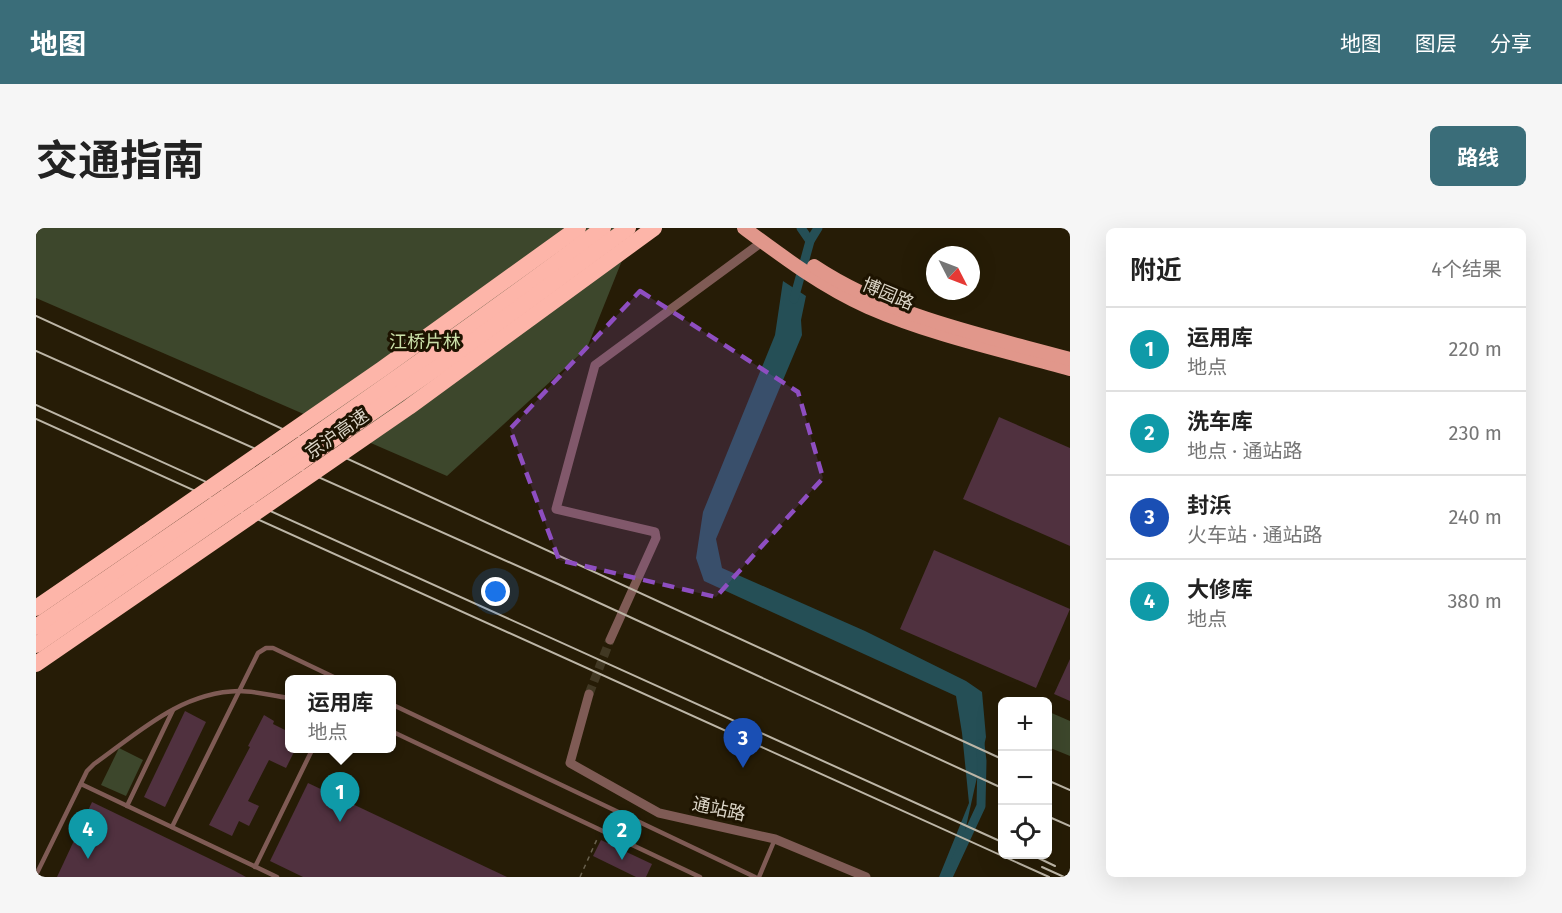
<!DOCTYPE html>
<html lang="zh">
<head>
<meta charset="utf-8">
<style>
	body { margin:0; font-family:"Fira Sans","Noto Sans SC",sans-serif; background:#f6f6f6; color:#222 }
	.controls { position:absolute; right:18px; bottom:18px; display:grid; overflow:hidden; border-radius:9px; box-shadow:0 6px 24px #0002 }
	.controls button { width:54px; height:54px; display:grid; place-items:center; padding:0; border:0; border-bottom:2px solid #e0e0e0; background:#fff; color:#222; font:30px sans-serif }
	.compass { position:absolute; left:890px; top:18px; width:54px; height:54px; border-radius:50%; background:#fff; box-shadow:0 6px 24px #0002; rotate:132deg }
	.you { position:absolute; left:460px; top:364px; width:21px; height:21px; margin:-15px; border:4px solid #fff; border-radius:50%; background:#1a73e8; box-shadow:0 0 0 9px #1a73e833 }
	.badge { display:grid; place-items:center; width:39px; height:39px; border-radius:50%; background:#3a6d79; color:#fff; font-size:20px; font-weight:700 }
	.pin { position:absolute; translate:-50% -50px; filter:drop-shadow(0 2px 3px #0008) }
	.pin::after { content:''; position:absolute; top:32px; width:21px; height:18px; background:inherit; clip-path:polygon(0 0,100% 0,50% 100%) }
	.popup { position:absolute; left:249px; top:447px; width:111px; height:78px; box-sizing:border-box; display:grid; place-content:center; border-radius:9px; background:#fff; filter:drop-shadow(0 2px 4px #0005); font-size:20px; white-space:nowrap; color:#767676 }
	.popup b { font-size:22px; color:#222 }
	.popup::after { content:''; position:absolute; left:50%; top:100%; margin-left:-12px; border:12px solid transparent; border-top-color:#fff }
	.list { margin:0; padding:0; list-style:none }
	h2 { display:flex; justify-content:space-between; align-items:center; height:78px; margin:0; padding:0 24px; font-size:26px }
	h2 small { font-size:20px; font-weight:400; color:#767676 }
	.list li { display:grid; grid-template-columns:39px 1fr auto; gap:18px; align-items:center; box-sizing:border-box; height:84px; padding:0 24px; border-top:2px solid #e0e0e0 }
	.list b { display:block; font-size:22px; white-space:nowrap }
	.list p { margin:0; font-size:20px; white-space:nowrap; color:#767676 }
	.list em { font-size:20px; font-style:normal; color:#767676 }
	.icon { flex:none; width:33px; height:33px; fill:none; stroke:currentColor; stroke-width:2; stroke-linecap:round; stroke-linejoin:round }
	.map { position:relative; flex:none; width:1034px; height:649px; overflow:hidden; border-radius:9px }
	header { display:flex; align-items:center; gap:36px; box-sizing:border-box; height:84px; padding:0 30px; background:#3a6d79; color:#fff }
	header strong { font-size:28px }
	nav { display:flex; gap:33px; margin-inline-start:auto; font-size:21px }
	.intro { display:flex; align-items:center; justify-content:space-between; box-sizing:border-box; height:144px; padding:0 36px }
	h1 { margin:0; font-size:42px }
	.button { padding:15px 27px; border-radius:9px; background:#3a6d79; color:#fff; font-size:21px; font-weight:700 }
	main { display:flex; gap:36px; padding:0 36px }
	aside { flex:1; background:#fff; border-radius:9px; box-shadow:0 6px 24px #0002 }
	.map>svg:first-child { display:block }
	.green { fill:#3d472c }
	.water { fill:#254f56 }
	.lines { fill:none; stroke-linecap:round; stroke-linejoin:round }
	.canal { stroke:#254f56; stroke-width:9 }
	.building { fill:#50313f }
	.minor-tunnel { stroke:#413823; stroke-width:9; stroke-dasharray:9 4.5; stroke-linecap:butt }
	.path { stroke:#69614e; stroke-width:1.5; stroke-dasharray:4.5 4.5; stroke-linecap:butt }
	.service { stroke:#7f5b55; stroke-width:4.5 }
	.minor { stroke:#7f5b55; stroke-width:9 }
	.primary { stroke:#e1978b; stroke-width:14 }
	.motorway { stroke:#fdb5a9; stroke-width:16 }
	.rail { stroke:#bdb6a7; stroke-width:2 }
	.motorway-bridge { stroke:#fdb5a9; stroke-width:16 }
	.marked { fill:#8e4ec1; fill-opacity:0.2; stroke:#8e4ec1; stroke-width:4.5; stroke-dasharray:12 8; stroke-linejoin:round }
	.labels { text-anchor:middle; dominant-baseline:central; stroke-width:6; stroke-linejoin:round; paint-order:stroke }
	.street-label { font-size:18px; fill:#dcd6c8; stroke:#1d1300 }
	.park-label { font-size:18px; fill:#cae0a8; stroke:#1d1300 }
</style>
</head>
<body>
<header>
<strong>地图</strong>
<nav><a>地图</a><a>图层</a><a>分享</a></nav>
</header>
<div class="intro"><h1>交通指南</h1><a class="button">路线</a></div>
<main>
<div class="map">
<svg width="1034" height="649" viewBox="0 0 1034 649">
	<rect width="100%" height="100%" fill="#261c06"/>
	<g class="green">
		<path d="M0,0H599L551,120L411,248L0,70Z"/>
		<path d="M1011,483L1034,493V528L1012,519Z"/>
		<path d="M83,520L107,532L90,568L65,557Z"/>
	</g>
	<path class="water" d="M747,53L770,68L765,92L766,107L680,311L686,340L829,403L930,453L946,464L950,509L921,639L916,649H903L933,575L926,505L920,468L668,353L660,330L667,284L739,107Z"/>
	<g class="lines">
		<g class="canal">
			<path d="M765,0L774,13"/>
			<path d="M758,71L774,13L782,0"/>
			<path d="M912,649L945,578L946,533L944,516"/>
		</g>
	</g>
	<g class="building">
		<path d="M963,189L1034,220V318L927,271Z"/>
		<path d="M898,322L1034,381L1000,460L864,401Z"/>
		<path d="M1034,431V473L1018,466Z"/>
		<path d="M149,483L170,494L129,579L108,569Z"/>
		<path d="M228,487L238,493L237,496L253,504V520H260L250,540L233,532L212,573L223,578L213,598L203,593L196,608L173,597L214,519L212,518Z"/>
		<path d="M272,555L471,649H267L234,633Z"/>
		<path d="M56,574L197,642L210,649H21Z"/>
		<path d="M565,612L616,636L610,649H600L557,628Z"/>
	</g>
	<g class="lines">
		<path class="minor-tunnel" d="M553,466L574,412"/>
		<path class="path" d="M544,649L562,609"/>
		<g class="service">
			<path d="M355,476L719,649"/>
			<path d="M355,503L664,649"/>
			<path d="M45,556L241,649"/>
			<path d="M91,578L137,482"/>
			<path d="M136,599L222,425L230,420H237L304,452"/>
			<path d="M219,639L277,520"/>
			<path d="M0,647L51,543L58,536C103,504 145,464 203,463C219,463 237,468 253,470"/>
			<path d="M723,649L739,611"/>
		</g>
		<g class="minor">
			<path d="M574,412L620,310L619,304L520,281L559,137L726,14"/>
			<path d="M553,466L534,535L623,585L739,611L830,649"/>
		</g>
		<g class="primary">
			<path d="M708,0C747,29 787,59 832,79C896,107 966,122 1034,141"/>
			<path d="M778,38C855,89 947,107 1034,131"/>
		</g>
		<path class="motorway" d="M0,380L109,305"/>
		<g class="rail">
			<path d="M0,88L966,531"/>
			<path d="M0,123L522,356L966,560"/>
			<path d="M0,177L966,614"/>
			<path d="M0,191L1013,649"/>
			<path d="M1011,552L1034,562"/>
			<path d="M1011,588L1034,598"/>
			<path d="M994,626L1019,638"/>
			<path d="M1006,639L1028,649"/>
		</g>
		<g class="motorway-bridge">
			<path d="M109,305L346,141L542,0"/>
			<path d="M0,399C191,268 382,139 567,0"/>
			<path d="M0,417L405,137L592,0"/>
			<path d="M0,436L373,179L618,0"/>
		</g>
	</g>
	<path class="marked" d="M604,63L762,164L787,250L680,369L523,332L474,201Z"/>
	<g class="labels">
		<g class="street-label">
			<text transform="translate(852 66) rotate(23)">博园路</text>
			<text transform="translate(301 206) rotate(-35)">京沪高速</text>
			<text transform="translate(683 581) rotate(12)">通站路</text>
		</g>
		<g class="park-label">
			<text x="389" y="114">江桥片林</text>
		</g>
	</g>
</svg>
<div class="controls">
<button>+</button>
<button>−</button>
<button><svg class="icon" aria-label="locate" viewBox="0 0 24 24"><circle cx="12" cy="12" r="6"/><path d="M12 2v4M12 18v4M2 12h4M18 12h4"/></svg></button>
</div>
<svg class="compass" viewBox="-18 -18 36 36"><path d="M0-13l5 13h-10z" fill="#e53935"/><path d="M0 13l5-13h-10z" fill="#767676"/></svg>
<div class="you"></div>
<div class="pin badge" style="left:304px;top:594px;background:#0f9aa8">1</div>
<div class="popup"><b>运用库</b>地点</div>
<div class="pin badge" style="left:586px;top:632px;background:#0f9aa8">2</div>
<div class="pin badge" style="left:707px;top:540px;background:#1a4fb4">3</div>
<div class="pin badge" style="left:52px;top:631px;background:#0f9aa8">4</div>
</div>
<aside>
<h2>附近<small>4个结果</small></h2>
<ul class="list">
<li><span class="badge" style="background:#0f9aa8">1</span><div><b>运用库</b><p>地点</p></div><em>220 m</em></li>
<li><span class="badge" style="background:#0f9aa8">2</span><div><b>洗车库</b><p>地点 · 通站路</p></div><em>230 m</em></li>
<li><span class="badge" style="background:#1a4fb4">3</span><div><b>封浜</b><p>火车站 · 通站路</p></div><em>240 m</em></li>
<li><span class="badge" style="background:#0f9aa8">4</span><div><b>大修库</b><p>地点</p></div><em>380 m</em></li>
</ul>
</aside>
</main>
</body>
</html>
